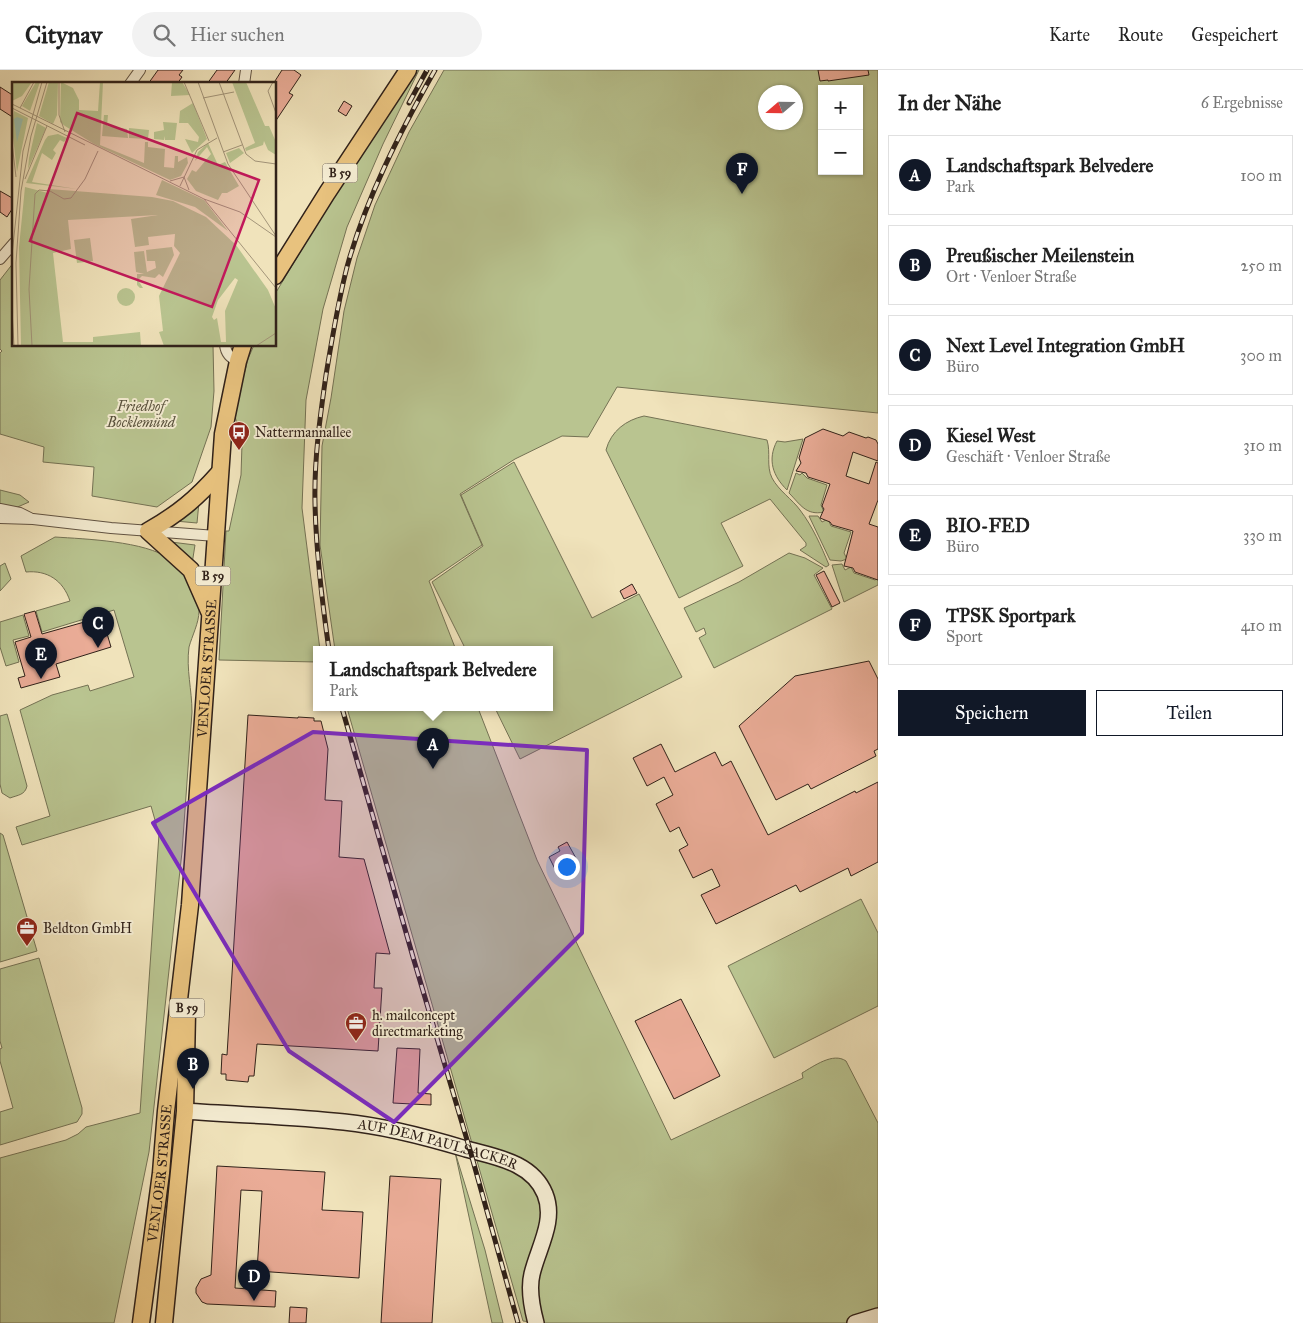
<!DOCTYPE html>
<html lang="de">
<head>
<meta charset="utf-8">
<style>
	body { margin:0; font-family:"IM FELL Great Primer",serif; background:#f2f2f2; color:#222 }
	.controls { position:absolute; right:15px; top:15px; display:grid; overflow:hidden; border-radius:0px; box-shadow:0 1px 4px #0004 }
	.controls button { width:45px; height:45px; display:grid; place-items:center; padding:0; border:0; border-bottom:1px solid #e0e0e0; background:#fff; color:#222; font:25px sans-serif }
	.compass { position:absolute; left:758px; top:15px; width:45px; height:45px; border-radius:50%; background:#fff; box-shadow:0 1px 4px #0004; rotate:250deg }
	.you { position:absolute; left:566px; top:796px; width:18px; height:18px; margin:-12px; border:4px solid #fff; border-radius:50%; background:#1a73e8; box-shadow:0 0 0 8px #1a73e833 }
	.badge { display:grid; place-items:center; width:32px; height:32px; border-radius:50%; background:#111827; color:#fff; font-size:16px; font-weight:700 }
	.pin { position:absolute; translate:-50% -41px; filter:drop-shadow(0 1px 2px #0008) }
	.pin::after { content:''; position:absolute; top:26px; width:18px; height:15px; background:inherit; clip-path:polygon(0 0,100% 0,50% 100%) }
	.popup { position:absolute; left:313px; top:576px; width:240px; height:65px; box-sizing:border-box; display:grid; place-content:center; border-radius:0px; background:#fff; filter:drop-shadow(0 1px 4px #0005); font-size:16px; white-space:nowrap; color:#767676 }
	.popup b { font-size:19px; color:#222 }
	.popup::after { content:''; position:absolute; left:50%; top:100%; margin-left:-10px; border:10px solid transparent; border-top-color:#fff }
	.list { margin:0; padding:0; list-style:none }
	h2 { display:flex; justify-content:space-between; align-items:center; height:65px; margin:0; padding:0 20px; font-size:21px }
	h2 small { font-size:16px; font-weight:400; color:#767676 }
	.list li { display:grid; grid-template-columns:32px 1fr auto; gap:15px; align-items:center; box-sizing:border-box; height:80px; margin:0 10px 10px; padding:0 10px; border:1px solid #e0e0e0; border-radius:0px }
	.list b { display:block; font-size:19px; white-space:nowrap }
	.list p { margin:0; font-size:16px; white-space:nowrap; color:#767676 }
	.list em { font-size:16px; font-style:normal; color:#767676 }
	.actions { display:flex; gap:10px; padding:15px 20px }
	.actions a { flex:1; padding:11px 0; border:1px solid #111827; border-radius:0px; text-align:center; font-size:18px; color:#111827 }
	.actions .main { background:#111827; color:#fff }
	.icon { flex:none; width:28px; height:28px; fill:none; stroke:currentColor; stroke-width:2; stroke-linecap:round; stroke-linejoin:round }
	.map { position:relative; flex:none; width:878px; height:1253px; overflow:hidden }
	header { display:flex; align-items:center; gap:30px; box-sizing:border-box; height:70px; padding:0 25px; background:#fff; border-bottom:1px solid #e0e0e0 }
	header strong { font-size:24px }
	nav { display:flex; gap:28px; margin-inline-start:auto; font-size:18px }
	.search { width:350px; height:45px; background:#f2f2f2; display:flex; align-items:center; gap:12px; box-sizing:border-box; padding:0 18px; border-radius:28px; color:#767676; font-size:19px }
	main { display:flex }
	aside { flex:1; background:#fff }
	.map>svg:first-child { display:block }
	.green { fill:#b9c490; stroke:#747254; fill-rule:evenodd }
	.building { fill:#eaac97; stroke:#302119 }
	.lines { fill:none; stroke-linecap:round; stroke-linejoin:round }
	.street-casing { stroke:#605242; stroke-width:12 }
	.secondary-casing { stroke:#302119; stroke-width:18 }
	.primary-casing { stroke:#302119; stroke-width:19 }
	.street { stroke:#f5edd3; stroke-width:10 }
	.secondary { stroke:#f5edd3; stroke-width:15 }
	.primary { stroke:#e8c27e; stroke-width:16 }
	.rail-casing { stroke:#302119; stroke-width:5 }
	.rail { stroke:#f5edd3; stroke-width:3; stroke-dasharray:9; stroke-linecap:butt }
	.marked { fill:#7b2cbf; fill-opacity:0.2; stroke:#7b2cbf; stroke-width:4; stroke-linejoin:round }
	.labels { text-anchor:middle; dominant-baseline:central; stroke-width:4; stroke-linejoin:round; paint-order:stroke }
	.shield { fill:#f5edd3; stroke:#6b5e51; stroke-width:1 }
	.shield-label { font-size:12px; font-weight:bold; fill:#302119 }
	.park-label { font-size:14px; font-style:italic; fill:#59523d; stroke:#f5edd3 }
	.poi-label { font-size:14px; fill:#302119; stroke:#f5edd3; text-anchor:start }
	.street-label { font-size:14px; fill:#302119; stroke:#f5edd3 }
	.inset-road { fill:none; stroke:#a3957a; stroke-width:1 }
	.view { fill:#c2185b; fill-opacity:0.15; stroke:#c2185b; stroke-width:2.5 }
	.inset-edge { fill:none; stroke:#302119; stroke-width:2.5 }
</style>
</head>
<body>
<header>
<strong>Citynav</strong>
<div class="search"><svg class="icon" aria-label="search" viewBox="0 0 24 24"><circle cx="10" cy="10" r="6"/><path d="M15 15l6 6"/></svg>Hier suchen</div>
<nav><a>Karte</a><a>Route</a><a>Gespeichert</a></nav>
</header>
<main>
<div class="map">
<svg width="878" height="1253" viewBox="0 0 878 1253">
	<rect width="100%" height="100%" fill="#f0e3bb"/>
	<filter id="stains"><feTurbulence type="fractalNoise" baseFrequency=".004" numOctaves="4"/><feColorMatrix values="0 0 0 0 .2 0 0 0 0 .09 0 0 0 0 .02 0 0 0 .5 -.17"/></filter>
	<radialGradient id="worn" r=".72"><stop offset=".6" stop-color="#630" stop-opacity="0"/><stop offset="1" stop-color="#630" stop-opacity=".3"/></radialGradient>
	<g class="green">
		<path d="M415,0H419L383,74L347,157L323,239L306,330L302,438L320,580H317V592L219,590L226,461H229L241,405L242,374L234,342L248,289L254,275H275V224L349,101Z"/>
		<path d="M444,0H878V343L617,317L588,367L562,366L515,389L460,424L482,475L429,511L456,580H335L320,475L322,376L331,328L344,241L357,188L375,135L409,62ZM822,19H859V101H822ZM766,22H796V52H766Z"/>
		<path d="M14,192V275H213L214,321L211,357L192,412L157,437L92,426L94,397L43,392L44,377L0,364V283L2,281L0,279V210Z"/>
		<path d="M644,346L767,370C771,383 766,396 772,408C779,421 792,429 800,440C813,457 821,476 829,495L826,497L800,480L806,476V473L770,429L721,453L743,496L679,528L606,380C611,361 626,350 644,346Z"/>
		<path d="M803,369L787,420C773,406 767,390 777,371L785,372Z"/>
		<path d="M514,392L592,548L639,524L682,607L520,689L495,638H549V580H466L432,512L483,476L461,425Z"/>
		<path d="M796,403L800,405L802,403L807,408L827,415L821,435L824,442C806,446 800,434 789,423Z"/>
		<path d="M0,420L20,425L29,432L13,439L0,437Z"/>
		<path d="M199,432L197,453L175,451Z"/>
		<path d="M809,446H818L822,452L828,449L831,456L851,462L844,483L847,489L841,491L830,490Z"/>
		<path d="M55,467C85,469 145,471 170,489C179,496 185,505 191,516C194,522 199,533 199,541C199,553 192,566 189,577C186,599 192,620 192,642L182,782L149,1082L114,1253H0V1088L66,1070L78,1064L86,1057L140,1043L159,764L151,736L22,775L16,757L50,746L20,640L52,625L88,615L90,621L134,607L114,540L42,562L36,541L70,531C63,510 47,500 26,502L21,486Z"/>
		<path d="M171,472L195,475L192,494Z"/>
		<path d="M789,483L805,488L823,498L814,505L832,539L714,598L699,568L706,564L704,558L696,562L684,538L739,512Z"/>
		<path d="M5,493L11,509L0,521V496Z"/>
		<path d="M842,494L845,500L851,497L854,503L875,510L878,508V515L844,532L832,495Z"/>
		<path d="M23,545L29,566L13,570L19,592L6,596L0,577V552Z"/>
		<path d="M347,638H478L537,790L671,1070L803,1008L802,1003C814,996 833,982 846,991L878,1053V1253H540L523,1251Z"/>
		<path d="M7,644L27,716C25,725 18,725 10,728L2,723L0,714V646Z"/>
		<path d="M0,763L3,765L37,881L0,892Z"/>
		<path d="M861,829L878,863V936L774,988L728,896Z"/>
		<path d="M39,888L82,1038V1044L77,1052L0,1075V1042L13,1038L0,991V979L2,978L0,971V899Z"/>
		<path d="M455,1082L485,1180L503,1253H492Z"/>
	</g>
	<g class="building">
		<path d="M158,0H183L179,5L182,7L177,14H148Z"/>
		<path d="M217,0H235L225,14H207Z"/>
		<path d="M282,0H294L301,5L289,23L293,25L275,52V11Z"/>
		<path d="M818,0H868L869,5L828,11V10L820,11Z"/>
		<path d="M0,17L14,26V48L0,39Z"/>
		<path d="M344,31L352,36L346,46L338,41Z"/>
		<path d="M0,121L14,129V136L7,147L0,142Z"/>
		<path d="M823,359L843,366L849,362L866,368L868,367L876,370L878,374V391L853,382L846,406L869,414L876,392L878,393V430L869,454L878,457V510L855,502L853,498L844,496L853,461L832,455L830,452L820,448L824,439L822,436L830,414L808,407L806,403L796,401L801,393L799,388L805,368Z"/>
		<path d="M824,501L840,533L832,537L816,505Z"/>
		<path d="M632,514L637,523L624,529L620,521Z"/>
		<path d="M35,541L42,564L102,547L111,577L56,594L60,607L21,618L18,608L25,606L15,572L31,567L24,544Z"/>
		<path d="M869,591L878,609V679L874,681L876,686L811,719L808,714L776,730L739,656L795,606Z"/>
		<path d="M248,645L298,648V647L314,648V651H321L328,679L325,730L342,731L339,787L364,789L390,884L376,883L374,918H382L378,981L257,974L254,1006H249L248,1012L226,1010V1004H221L222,984L227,985Z"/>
		<path d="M661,674L675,702L715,682L722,696L731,691L768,765L855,721L856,723L878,712V792L851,806L848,798L800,822L796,815L716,854L701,825L720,816L712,799L693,808L679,780L688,775L683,766L679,757L670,762L656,734L673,725L664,707L647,716L633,688Z"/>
		<path d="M567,772L577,790L556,801L549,787L560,781L558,777Z"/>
		<path d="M681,929L720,1006L674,1029L635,951Z"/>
		<path d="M397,978L420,979L418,1023L431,1024V1035L393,1033Z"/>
		<path d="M217,1096L325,1102L322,1140L363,1142L359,1208L257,1201L262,1121L241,1120L235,1218L276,1221L275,1237L207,1234L202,1232L196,1223V1218L201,1209L211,1205Z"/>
		<path d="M390,1106L441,1109L432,1253H381Z"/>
		<path d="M290,1237L307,1238L306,1253H289Z"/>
	</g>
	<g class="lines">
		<g class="street-casing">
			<g id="street">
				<path d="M130,14L140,0"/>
				<path d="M244,14L246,0"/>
				<path d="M0,189L14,173"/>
				<path d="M225,275C226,284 230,288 238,291"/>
				<path d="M0,439L20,443L30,448"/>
				<path d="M0,448L33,449L111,458L216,466"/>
			</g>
		</g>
		<g class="secondary-casing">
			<g id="secondary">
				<path id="s1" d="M185,1041C238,1045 291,1046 344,1052C385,1056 426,1067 466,1079C495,1087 532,1092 545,1124C556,1151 538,1178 532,1204C528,1220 532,1238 536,1253"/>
				<path d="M855,1253L878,1246"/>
			</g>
		</g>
		<g class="primary-casing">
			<g id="primary">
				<path d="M275,206L327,123L408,0"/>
				<path d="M209,541L191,500L148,461C178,444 196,429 219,403"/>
				<path id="s2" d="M141,1253L161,1103L166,1041L190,835L223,364L238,291L243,275"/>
				<path d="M164,1253L185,1041L187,942"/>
			</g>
		</g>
		<use href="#street" class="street"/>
		<use href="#secondary" class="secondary"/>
		<use href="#primary" class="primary"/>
		<g class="rail-casing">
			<g id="rail">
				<path d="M409,33L427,0"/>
				<path d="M329,580C322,531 316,483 315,433C314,390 320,347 326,305C332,269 338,232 347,197C366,128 400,62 435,0"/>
				<path d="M342,638L413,887L470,1080L518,1253"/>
			</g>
		</g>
		<use href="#rail" class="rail"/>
	</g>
	<path class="marked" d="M313,662L587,680L582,863L394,1052L289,981L153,753Z"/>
	<defs>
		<g id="bus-pin" transform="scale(1.125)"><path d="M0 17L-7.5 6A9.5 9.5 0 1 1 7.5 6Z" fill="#8f2418" stroke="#f5edd3"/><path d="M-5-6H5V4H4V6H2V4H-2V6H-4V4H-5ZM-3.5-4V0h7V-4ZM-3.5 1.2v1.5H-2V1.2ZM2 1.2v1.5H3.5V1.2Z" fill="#fff"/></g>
		<g id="office-pin" transform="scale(1.125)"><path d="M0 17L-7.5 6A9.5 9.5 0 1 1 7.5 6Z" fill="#8f2418" stroke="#f5edd3"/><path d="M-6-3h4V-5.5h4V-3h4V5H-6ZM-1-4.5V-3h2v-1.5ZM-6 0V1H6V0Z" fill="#fff"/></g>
	</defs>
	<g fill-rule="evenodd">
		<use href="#bus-pin" x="239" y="362"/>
		<use href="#office-pin" x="27" y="858"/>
		<use href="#office-pin" x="356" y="953"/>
	</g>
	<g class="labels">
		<g class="shield">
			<rect x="322.5" y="93.5" width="35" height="19" rx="4"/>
			<rect x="195.5" y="496.5" width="35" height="19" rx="4"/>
			<rect x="169.5" y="928.5" width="35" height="19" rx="4"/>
		</g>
		<g class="shield-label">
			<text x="340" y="103">B 59</text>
			<text x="213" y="506">B 59</text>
			<text x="187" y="938">B 59</text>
		</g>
		<g class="park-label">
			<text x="141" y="336">Friedhof<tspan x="141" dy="16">Bocklemünd</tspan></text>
		</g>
		<g class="poi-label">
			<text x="255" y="362">Nattermannallee</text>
			<text x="43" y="858">Beldton GmbH</text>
			<text x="372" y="945">h. mailconcept<tspan x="372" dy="16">directmarketing</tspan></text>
		</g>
		<g class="street-label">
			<text stroke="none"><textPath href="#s2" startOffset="658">VENLOER STRASSE</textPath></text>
			<text stroke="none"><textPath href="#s1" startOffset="256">AUF DEM PAULSACKER</textPath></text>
			<text stroke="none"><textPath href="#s2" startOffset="151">VENLOER STRASSE</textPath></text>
		</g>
	</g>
	<g transform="translate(12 12)">
		<rect width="264" height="264" fill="#f0e3bb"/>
		<path d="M0,0H20L10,14L0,19ZM24,0H28L18,29L10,24ZM37,0H46L45,33L41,42L27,34ZM49,0L61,6L67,18V28L86,29L88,0H91L88,63L132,81L133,60H136V65L153,67L152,85L162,86L163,74H166V80L175,75L176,81L169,94L158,98L82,62L53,44L48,40ZM160,0H170L178,13L159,14ZM220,0H234L253,44H257L264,60V73L256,68L252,59L251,63L234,69L233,66L243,61ZM181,21L195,57L180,71L173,57L186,60L187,55L176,41H167L168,29ZM2,29L16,36L5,90L0,46ZM92,33H96L95,44L115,47L116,56L90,54ZM151,40L165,41L163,58H153L152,54V58L142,57V50L152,48ZM25,41L34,46L16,87L17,76ZM117,46L137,48L136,57L117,56ZM46,52L55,56L52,60L48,58L41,68L44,71L40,78L30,71L20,100L65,107L14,101L33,58L36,54ZM196,61L206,83L213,80L227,104L215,111H210L206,118L184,109L175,97L180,88L184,90L199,72L195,65L183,79L186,70ZM227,66L232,71L218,81L214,71ZM150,98L192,118L216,149L183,125L144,113ZM13,105L36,111L37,107L140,115L161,119L194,135L224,163L256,208L264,227V264H152L147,250L151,249L147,214L168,171L162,164L163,152L136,155L137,163L123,165L119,137L146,133L56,138L59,167L41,171L51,260H81V255L128,250L129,264H9L7,165ZM223,196L226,198L213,229L214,260H209L205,236L202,238L200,235L206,218ZM78,156L81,179L65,181L62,158ZM160,165L162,173L151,195L147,192L143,196L130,194L126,198L131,206H128L125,203V192H132L124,190L122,170L132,169L135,190L144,186L143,179H135L134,168ZM105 215a9 9 0 1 1 18 0a9 9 0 1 1-18 0Z" fill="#b9c490" fill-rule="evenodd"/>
		<path d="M5,35L11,37L5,60L2,37Z" fill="#9bbead"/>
		<path class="inset-road" d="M47,0V33L53,50M172,0L197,59M186,0L216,82L264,154M207,0L234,72L243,79L264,82M261,0L256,9L264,31M191,16L222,10M0,22L192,117L264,206M0,26L73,63M8,26L22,0M0,61L4,95M211,70L230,63M13,97L35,44M158,99L172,95L177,108M168,104L185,68L205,56M192,117L228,130L264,155M0,173L11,69L30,0M0,228L2,264M6,264L4,181L9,109L19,54L35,0M20,264L17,207L23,112L27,108L38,109L52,117L59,116L73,97L86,69M244,264L264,251"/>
		<path class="view" d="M65,31L247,98L200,225L18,159Z"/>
		<rect width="264" height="264" class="inset-edge"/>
	</g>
	<rect width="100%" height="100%" filter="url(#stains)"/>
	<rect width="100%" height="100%" fill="url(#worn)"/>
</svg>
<div class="controls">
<button>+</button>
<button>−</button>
</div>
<svg class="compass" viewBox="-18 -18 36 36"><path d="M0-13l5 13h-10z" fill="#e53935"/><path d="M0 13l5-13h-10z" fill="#767676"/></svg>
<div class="you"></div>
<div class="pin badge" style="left:433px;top:699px">A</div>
<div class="popup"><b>Landschaftspark Belvedere</b>Park</div>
<div class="pin badge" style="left:193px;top:1019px">B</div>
<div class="pin badge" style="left:98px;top:578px">C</div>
<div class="pin badge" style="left:254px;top:1231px">D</div>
<div class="pin badge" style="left:41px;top:609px">E</div>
<div class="pin badge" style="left:742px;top:124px">F</div>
</div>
<aside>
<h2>In der Nähe<small>6 Ergebnisse</small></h2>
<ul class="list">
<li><span class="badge">A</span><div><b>Landschaftspark Belvedere</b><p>Park</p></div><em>100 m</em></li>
<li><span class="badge">B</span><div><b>Preußischer Meilenstein</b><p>Ort · Venloer Straße</p></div><em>250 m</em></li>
<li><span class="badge">C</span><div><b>Next Level Integration GmbH</b><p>Büro</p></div><em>300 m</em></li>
<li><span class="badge">D</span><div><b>Kiesel West</b><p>Geschäft · Venloer Straße</p></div><em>310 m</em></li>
<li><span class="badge">E</span><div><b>BIO-FED</b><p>Büro</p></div><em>330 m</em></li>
<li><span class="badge">F</span><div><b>TPSK Sportpark</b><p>Sport</p></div><em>410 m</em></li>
</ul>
<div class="actions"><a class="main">Speichern</a><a>Teilen</a></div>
</aside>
</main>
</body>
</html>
